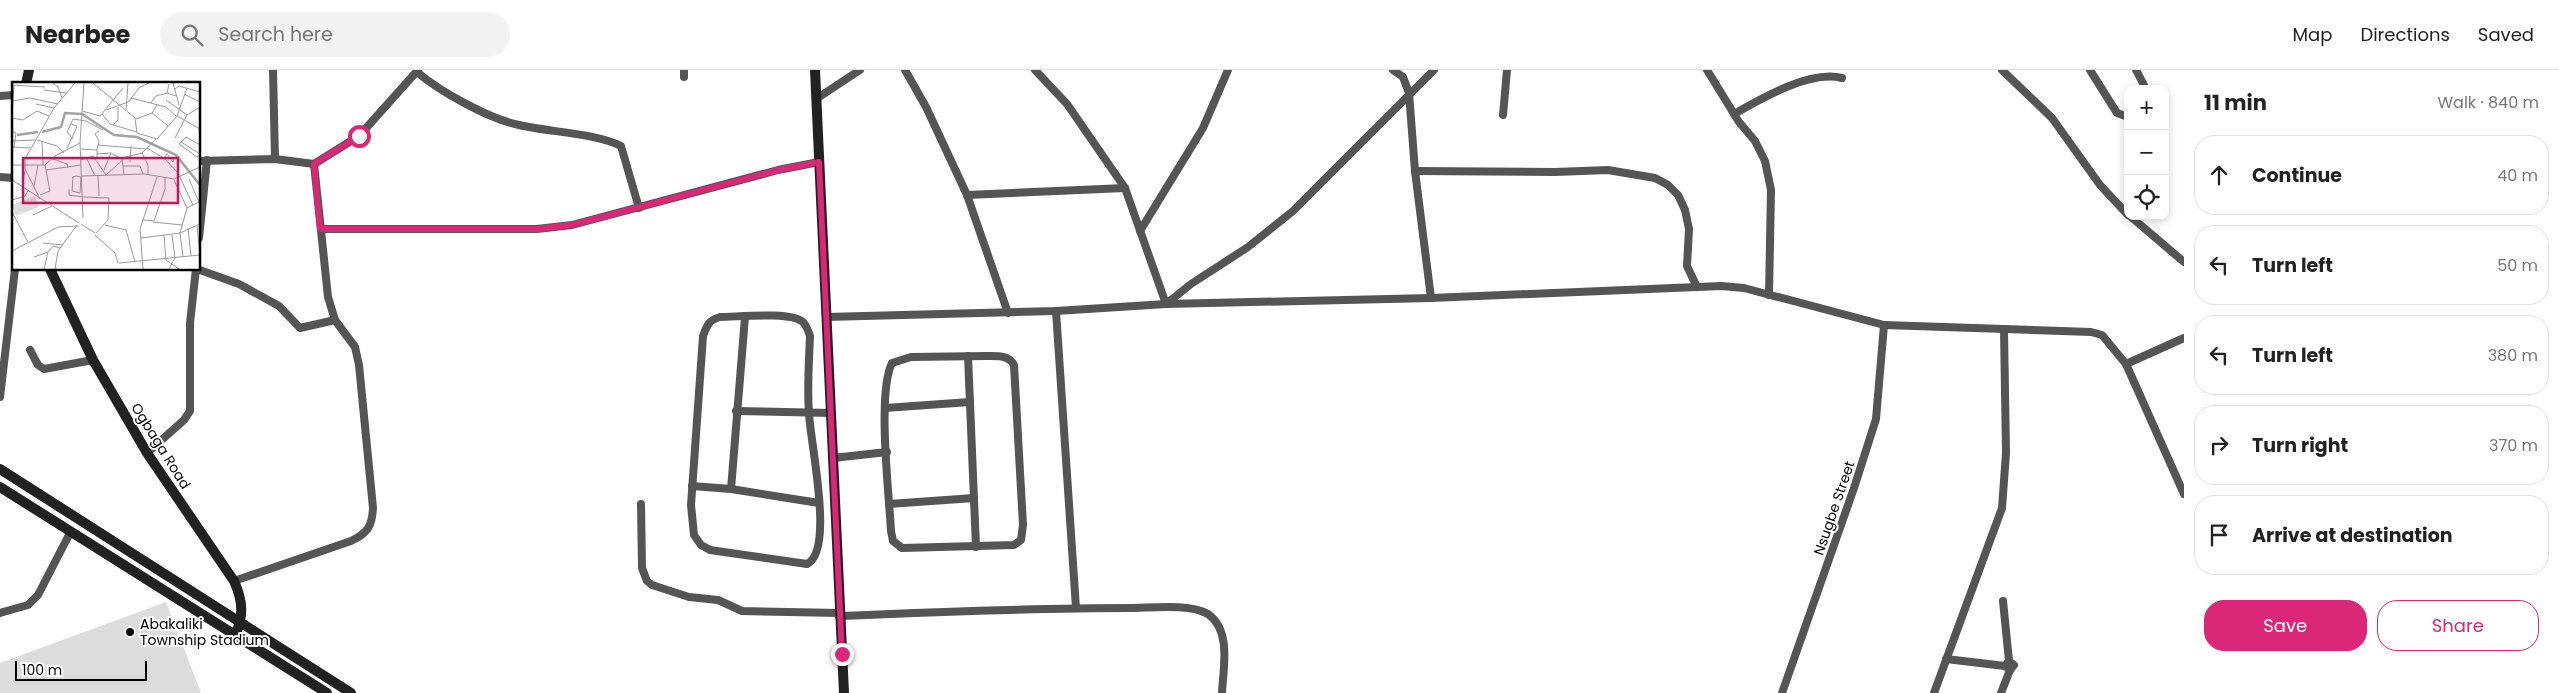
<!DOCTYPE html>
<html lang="en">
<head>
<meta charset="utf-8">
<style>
	body { margin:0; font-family:Poppins,sans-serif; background:#f2f2f2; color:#222 }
	.controls { position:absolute; right:15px; top:15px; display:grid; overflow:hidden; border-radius:10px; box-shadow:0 2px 8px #0003 }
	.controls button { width:45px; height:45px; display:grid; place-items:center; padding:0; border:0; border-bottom:1px solid #e0e0e0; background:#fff; color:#222; font:25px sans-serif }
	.scale { position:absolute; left:15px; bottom:12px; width:132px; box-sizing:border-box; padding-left:5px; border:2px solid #000; border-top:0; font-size:14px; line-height:18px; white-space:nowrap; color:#000; -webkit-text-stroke:4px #fff; paint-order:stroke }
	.stop { position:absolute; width:15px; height:15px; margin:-11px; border:4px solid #db2777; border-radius:50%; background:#fff }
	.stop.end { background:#db2777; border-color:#fff; box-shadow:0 1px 5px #0008 }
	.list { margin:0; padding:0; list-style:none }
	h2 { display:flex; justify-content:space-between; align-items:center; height:65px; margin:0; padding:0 20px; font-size:21px }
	h2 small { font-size:16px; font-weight:400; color:#767676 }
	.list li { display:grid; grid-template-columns:32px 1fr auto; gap:15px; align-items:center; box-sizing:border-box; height:80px; margin:0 10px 10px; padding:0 10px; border:1px solid #e0e0e0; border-radius:20px }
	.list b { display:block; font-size:19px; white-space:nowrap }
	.list em { font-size:16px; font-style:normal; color:#767676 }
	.actions { display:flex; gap:10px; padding:15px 20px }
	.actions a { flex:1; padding:11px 0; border:1px solid #db2777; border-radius:20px; text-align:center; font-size:18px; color:#db2777 }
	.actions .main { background:#db2777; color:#fff }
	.icon { flex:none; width:28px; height:28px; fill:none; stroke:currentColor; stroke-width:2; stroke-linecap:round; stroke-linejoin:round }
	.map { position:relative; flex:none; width:2184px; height:623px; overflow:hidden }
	header { display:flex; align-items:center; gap:30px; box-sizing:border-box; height:70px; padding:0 25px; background:#fff; border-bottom:1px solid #e0e0e0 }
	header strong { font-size:24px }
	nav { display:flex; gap:28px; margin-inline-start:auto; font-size:18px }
	.search { width:350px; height:45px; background:#f2f2f2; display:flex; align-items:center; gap:12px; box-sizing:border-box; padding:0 18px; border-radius:28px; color:#767676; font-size:19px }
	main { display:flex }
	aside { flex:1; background:#fff }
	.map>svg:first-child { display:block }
	.green { fill:#dcdcdc }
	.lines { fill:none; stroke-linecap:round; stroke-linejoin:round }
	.street { stroke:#555; stroke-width:8 }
	.secondary { stroke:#222; stroke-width:10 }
	.route { stroke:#db2777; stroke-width:6 }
	.poi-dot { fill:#000; stroke:#fff; stroke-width:2 }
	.labels { text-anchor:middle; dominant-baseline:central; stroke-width:4; stroke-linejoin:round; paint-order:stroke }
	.street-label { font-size:14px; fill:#000; stroke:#fff }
	.poi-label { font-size:14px; fill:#000; stroke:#fff; text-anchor:start }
	.inset-river { fill:none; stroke:#a3a3a3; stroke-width:2.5 }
	.inset-road { fill:none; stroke:#999; stroke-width:1 }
	.view { fill:#c2185b; fill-opacity:0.15; stroke:#c2185b; stroke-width:2.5 }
	.inset-edge { fill:none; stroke:#000; stroke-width:2.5 }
</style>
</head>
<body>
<header>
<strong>Nearbee</strong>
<div class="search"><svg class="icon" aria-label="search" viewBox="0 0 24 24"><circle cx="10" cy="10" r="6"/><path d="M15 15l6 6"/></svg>Search here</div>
<nav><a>Map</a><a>Directions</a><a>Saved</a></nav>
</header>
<main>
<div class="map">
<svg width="2184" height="623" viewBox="0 0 2184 623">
	<rect width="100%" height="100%" fill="#fff"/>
	<path class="green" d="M166,532L201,623H0V593Z"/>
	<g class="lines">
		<g class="street">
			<path d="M273,0L275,89"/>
			<path d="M905,0L926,37L967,125L1008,243"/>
			<path d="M1035,0L1067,34L1125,118L1166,234L1191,214L1248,177L1293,141L1434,0"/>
			<path d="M1393,0L1403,7L1409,23L1415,101L1431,228"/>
			<path d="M1707,0L1739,52L1755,71L1765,91L1771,120L1769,225"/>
			<path d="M2002,0L2052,48L2100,115L2128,145"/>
			<path d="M2090,0L2117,43L2128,47"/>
			<path d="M2136,0L2146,19"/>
			<path d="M417,2C439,21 489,49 519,55C548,62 595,63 621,76L639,138"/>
			<path d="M684,7V0"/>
			<path d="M0,26L14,25"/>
			<path d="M816,29L860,0"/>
			<path d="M1734,44C1762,28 1810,0 1842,8"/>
			<path d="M1503,45L1507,0"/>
			<path d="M199,91L275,89L314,94L359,66L418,0"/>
			<path d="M1415,101L1555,102L1608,100L1655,108L1668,115L1678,125L1685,140L1689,159L1687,196L1697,217"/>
			<path d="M0,107L14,108"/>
			<path d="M967,125L1125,118"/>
			<path d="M2130,146L2184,192"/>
			<path d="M321,159H537L572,155L778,100L819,92"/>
			<path d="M1140,161L1203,58L1228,0"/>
			<path d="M199,168L207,90"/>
			<path d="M197,199L239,214L279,236L300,258L335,250"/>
			<path d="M1056,241L1076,538"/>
			<path d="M720,247C738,247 790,241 803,252C807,256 808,261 810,266C809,292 807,318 809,343C810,372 835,481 807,494L710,480L701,475L694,465L691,435L703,266C707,255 709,250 720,247Z"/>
			<path d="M826,247L1056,241L1166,234L1431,228L1721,216L1744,218L1884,255L2091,262L2102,265L2126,294L2184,268"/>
			<path d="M30,280L38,295L44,299L93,290"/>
			<path d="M968,286L976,477"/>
			<path d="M987,286C998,286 1009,285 1014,295L1023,455L1021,470L1014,475L902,478L893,471L891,461C889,423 877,323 892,293L911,287Z"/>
			<path d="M2126,294L2184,424"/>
			<path d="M0,327L15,199"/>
			<path d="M885,338L970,332"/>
			<path d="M736,341L831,343"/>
			<path d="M147,383L184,350L190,341V253L196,199"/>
			<path d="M833,388L887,382"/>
			<path d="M692,416L731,419L819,433"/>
			<path d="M731,419L745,247"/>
			<path d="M641,434L642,498L647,511L652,515L689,527L718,530L742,541L839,543"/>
			<path d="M889,434L974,428"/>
			<path d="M234,511L351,471C368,463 372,456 373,438L359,295L355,277L335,250L328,227L314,94"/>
			<path d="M2003,531L2009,591"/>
			<path d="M0,543L28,535L38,525L71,461"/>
			<path d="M839,546C936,542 1032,538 1129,538C1150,538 1190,533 1208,544C1232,561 1223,599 1222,623"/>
			<path d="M1946,589L2005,596L2010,600L2014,595L2009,591L2005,596"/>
			<path d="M1782,623L1854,418L1876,349L1884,255"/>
			<path d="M1934,623L2002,438L2006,383L2004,260"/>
			<path d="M2001,623L2010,600"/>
		</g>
		<g class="secondary">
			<path d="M815,0L844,623"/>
			<path d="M26,14L29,0"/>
			<path d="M50,199L93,290L147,383L234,511C243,531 244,546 235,566"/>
			<path d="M0,399L351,623"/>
			<path d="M0,417L327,623"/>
		</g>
	</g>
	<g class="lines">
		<path class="route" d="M359,66L314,94L320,159H537L572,155L778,100L819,92L842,584"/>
	</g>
	<circle class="poi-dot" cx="130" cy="562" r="5"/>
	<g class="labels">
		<g class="street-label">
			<text transform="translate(161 376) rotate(58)">Ogbaga Road</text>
			<text transform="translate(1834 438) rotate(-71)">Nsugbe Street</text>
		</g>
		<g class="poi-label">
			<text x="140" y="554">Abakaliki<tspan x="140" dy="16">Township Stadium</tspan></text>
		</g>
	</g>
	<g transform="translate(12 12)">
		<rect width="188" height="188" fill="#fff"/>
		<path d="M23,114L27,125L4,134L0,123Z" fill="#dcdcdc"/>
		<path class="inset-river" d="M30,50L49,45L53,31L70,32L102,53L125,55L164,73L188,103M5,53L26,50"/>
		<path class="inset-road" d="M41,1L46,5L50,16M81,1L123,36L125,51L145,57L165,34L188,47M161,1L167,23M157,2L155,11L164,14M0,3L33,5M163,7L167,4L188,10M32,8L54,11M172,12L188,20M119,16L154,25L164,34M154,18L175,33M0,19L18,16L46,22M139,21L144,14L155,11M24,22L42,26M94,28L116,20L128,5L137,1M114,28L116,1M70,29L88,34L111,6M140,31L156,44M90,32L98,42L125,50M0,34L2,3M165,34L175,6M0,36L11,38L25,29L37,34M124,37L140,31L145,23M101,43L106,38V25M0,49L4,51L2,65M163,56L175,33L188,25M61,57L55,50L61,37L74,39L91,48M25,58L45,64L52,71M0,59L23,58M30,60L31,83M169,60L188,72M86,63L134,67M188,63L174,55L167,62L185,75L188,73M0,65L18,66M55,66L64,47L65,44L59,42M135,66L153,77L166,91L181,123M69,67L85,68V77M85,68L87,59L83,52L87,49M130,71L136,83V92M85,72L99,71L110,77L112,93M74,75L83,94M152,76L155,72L161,80L162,76M41,77L55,82L56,86M69,78L81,74L94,93L114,75L130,71L144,57M118,80L119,64M0,83H33L43,74L68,61M111,84H128L131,92M34,88L69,83M92,88L99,71M64,94L69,95L68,111L60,109L61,95ZM70,94L133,92L162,97L188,85M86,94L87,114M0,98L67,141M162,98L175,126L168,151L171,175M22,104L26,83M10,105L13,89M57,107V113L71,115M28,113L38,109L33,83M71,115L97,116L96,138L84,151M28,117L13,87V77L42,26L63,1M0,118L13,114L16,109M175,126L187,120L177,97M0,130L16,160M21,133L40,124M71,136L68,61L72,1M131,138L142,139L153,107V95M141,140L170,143M69,142L83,151M93,143L114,148L123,180M185,144L188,173M176,146L179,174M83,153L103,171L106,181M152,153L154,178L167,187M129,156L168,151L188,142M31,161L51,163M0,169L46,145L66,144M22,175L36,170L41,164L48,166M107,181L188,173M32,187L36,170M43,187L46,169L65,143M131,187L128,147L145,95M157,187L163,176L160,153"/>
		<path class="view" d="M11,76H166V121H11Z"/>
		<rect width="188" height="188" class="inset-edge"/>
	</g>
</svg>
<div class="controls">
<button>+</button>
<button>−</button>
<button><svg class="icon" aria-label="locate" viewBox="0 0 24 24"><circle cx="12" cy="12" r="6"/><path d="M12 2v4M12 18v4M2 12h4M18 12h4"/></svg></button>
</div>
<div class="scale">100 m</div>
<div class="stop" style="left:359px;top:66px"></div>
<div class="stop end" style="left:842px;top:584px"></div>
</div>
<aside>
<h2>11 min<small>Walk · 840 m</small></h2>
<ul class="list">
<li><svg class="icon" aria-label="ahead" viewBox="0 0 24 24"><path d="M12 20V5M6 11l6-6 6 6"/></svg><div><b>Continue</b></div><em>40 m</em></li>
<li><svg class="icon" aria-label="left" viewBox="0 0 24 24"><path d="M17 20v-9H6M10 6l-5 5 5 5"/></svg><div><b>Turn left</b></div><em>50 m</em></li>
<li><svg class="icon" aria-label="left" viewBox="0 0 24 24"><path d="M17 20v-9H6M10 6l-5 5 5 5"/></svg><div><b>Turn left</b></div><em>380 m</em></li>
<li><svg class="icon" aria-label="right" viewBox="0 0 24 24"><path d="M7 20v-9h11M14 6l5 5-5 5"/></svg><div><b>Turn right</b></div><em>370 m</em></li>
<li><svg class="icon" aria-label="arrive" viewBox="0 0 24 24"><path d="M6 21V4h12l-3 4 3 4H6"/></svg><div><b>Arrive at destination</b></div></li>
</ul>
<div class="actions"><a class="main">Save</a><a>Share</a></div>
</aside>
</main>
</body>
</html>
